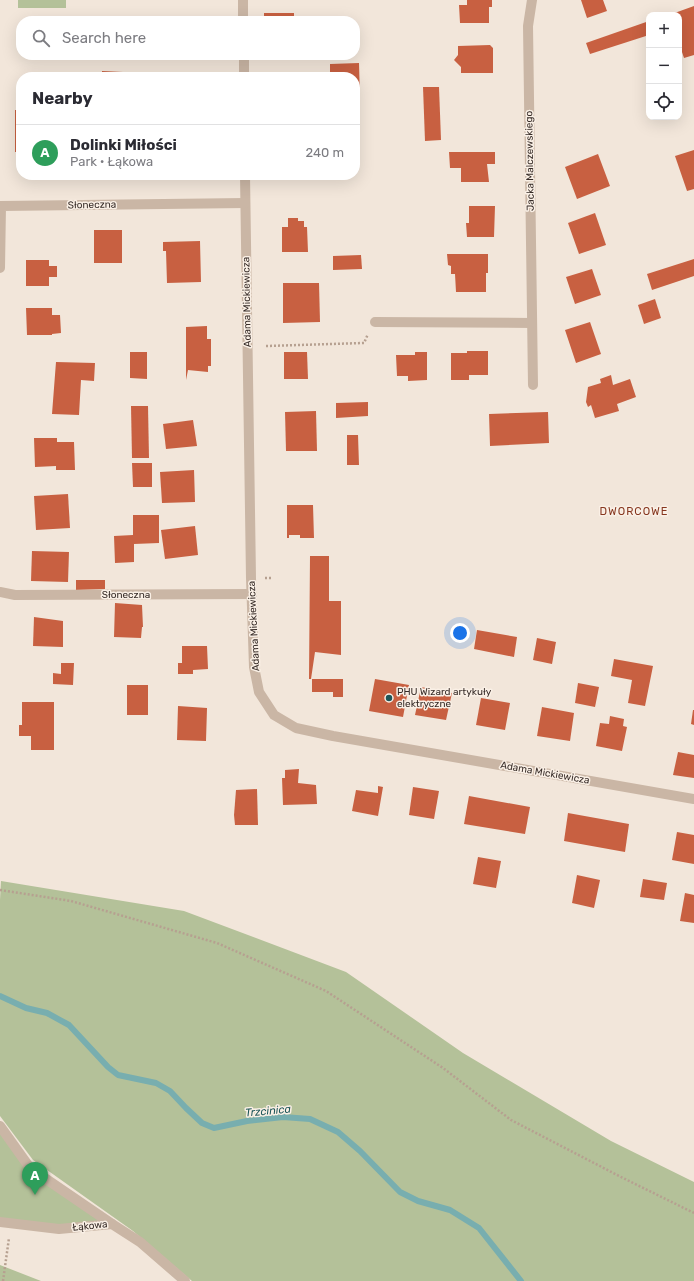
<!DOCTYPE html>
<html lang="en">
<head>
<meta charset="utf-8">
<style>
	body { margin:0; font-family:Rubik,sans-serif; background:#f7f7f7; color:#2b2b33 }
	.controls { position:absolute; right:12px; top:12px; display:grid; overflow:hidden; border-radius:8px; box-shadow:0 4px 16px #0002 }
	.controls button { width:36px; height:36px; display:grid; place-items:center; padding:0; border:0; border-bottom:1px solid #e1e1e2; background:#fff; color:#2b2b33; font:20px sans-serif }
	.you { position:absolute; left:460px; top:633px; width:14px; height:14px; margin:-10px; border:3px solid #fff; border-radius:50%; background:#1a73e8; box-shadow:0 0 0 6px #1a73e833 }
	.badge { display:grid; place-items:center; width:26px; height:26px; border-radius:50%; background:#ea580c; color:#fff; font-size:13px; font-weight:700 }
	.pin { position:absolute; translate:-50% -33px; filter:drop-shadow(0 1px 2px #0008) }
	.pin::after { content:''; position:absolute; top:21px; width:14px; height:12px; background:inherit; clip-path:polygon(0 0,100% 0,50% 100%) }
	.list { margin:0; padding:0; list-style:none }
	h2 { display:flex; justify-content:space-between; align-items:center; height:52px; margin:0; padding:0 16px; font-size:17px }
	h2 small { font-size:13px; font-weight:400; color:#7c7c81 }
	.list li { display:grid; grid-template-columns:26px 1fr auto; gap:12px; align-items:center; box-sizing:border-box; height:56px; padding:0 16px; border-top:1px solid #e1e1e2 }
	.list b { display:block; font-size:15px; white-space:nowrap }
	.list p { margin:0; font-size:13px; white-space:nowrap; color:#7c7c81 }
	.list em { font-size:13px; font-style:normal; color:#7c7c81 }
	.icon { flex:none; width:22px; height:22px; fill:none; stroke:currentColor; stroke-width:2; stroke-linecap:round; stroke-linejoin:round }
	.map { position:relative; flex:none; width:694px; height:1281px; overflow:hidden }
	.search { position:absolute; background:#fff; box-shadow:0 4px 16px #0002; left:16px; top:16px; width:344px; height:44px; display:flex; align-items:center; gap:10px; box-sizing:border-box; padding:0 14px; border-radius:16px; color:#7c7c81; font-size:15px }
	.panel { position:absolute; background:#fff; box-shadow:0 4px 16px #0002; left:16px; top:72px; width:344px; height:108px; border-radius:16px }
	.map>svg:first-child { display:block }
	.green { fill:#b4c199 }
	.lines { fill:none; stroke-linecap:round; stroke-linejoin:round }
	.stream { stroke:#78aeaf; stroke-width:6 }
	.building { fill:#c86041 }
	.path { stroke:#b6a090; stroke-width:2.5; stroke-dasharray:2 2; stroke-linecap:butt }
	.lane { stroke:#cab6a5; stroke-width:10 }
	.street { stroke:#cab6a5; stroke-width:10 }
	.poi-dot { fill:#1c5558; stroke:#faf0e6; stroke-width:1.5 }
	.labels { text-anchor:middle; dominant-baseline:central; stroke-width:3; stroke-linejoin:round; paint-order:stroke }
	.street-label { font-size:10px; fill:#362b27; stroke:#faf0e6 }
	.poi-label { font-size:10px; fill:#362b27; stroke:#faf0e6; text-anchor:start }
	.neighbourhood-label { font-size:11px; letter-spacing:1px; fill:#86361e; stroke:#faf0e6 }
	.water-label { font-size:11px; font-style:italic; fill:#1c5558; stroke:#faf0e6 }
</style>
</head>
<body>
<div class="map">
<svg width="694" height="1281" viewBox="0 0 694 1281">
	<rect width="100%" height="100%" fill="#f2e6da"/>
	<g class="green">
		<rect x="18" y="0" width="48" height="8"/>
		<path d="M1,881L184,911L346,972L463,1053L611,1141L694,1182V1281H192L133,1231L33,1160L0,1116V900Z"/>
		<path d="M0,1126L30,1168L112,1224L59,1229L0,1222Z"/>
		<path d="M0,1265L41,1281H0Z"/>
	</g>
	<g class="lines">
		<path class="stream" d="M0,996L26,1008L47,1013L69,1025L108,1067L118,1075L156,1083L170,1091L186,1108L202,1123L214,1128L247,1121L283,1117L310,1119L338,1132L360,1151L400,1192L418,1201L450,1210L479,1228L521,1281"/>
	</g>
	<g class="building">
		<path d="M467,0H492V7H489V23H460L459,5H467Z"/>
		<path d="M581,0H603L607,11L587,18Z"/>
		<path d="M694,6V55L684,58L679,43V15H669Z"/>
		<rect x="264" y="13" width="30" height="8"/>
		<path d="M649,21V35L590,54L586,43Z"/>
		<path d="M490,45L493,48V73H461V67L454,60L458,55V46Z"/>
		<path d="M359,63L360,99H355V77H330V64Z"/>
		<path d="M102,71L123,72V77H102Z"/>
		<path d="M423,87H439L441,140L425,141Z"/>
		<rect x="15" y="110" width="6" height="42"/>
		<path d="M694,150V189L687,191L675,156Z"/>
		<path d="M449,152H495V164H487L489,182H461V168H450Z"/>
		<path d="M598,154L610,186L577,199L565,167Z"/>
		<path d="M469,206H495L494,237H467L466,223H469Z"/>
		<path d="M595,213L606,245L579,254L568,223Z"/>
		<path d="M288,218H298V221H304V227H307L308,252H282V227H288Z"/>
		<rect x="94" y="230" width="28" height="33"/>
		<path d="M200,241L201,282L167,283L166,251H163V242Z"/>
		<path d="M447,254H488V273H486V292H456L455,274H451V266L448,265Z"/>
		<path d="M361,255L362,269L333,270V256Z"/>
		<path d="M694,259V276L652,290L647,274Z"/>
		<path d="M26,260H49V266H57V277H49V286H26Z"/>
		<path d="M592,269L601,295L575,304L566,277Z"/>
		<path d="M283,283H319L320,322L283,323Z"/>
		<path d="M655,299L661,318L644,324L638,305Z"/>
		<path d="M26,308H52V315H60L61,333L52,334V335H27Z"/>
		<path d="M590,322L601,354L576,363L565,330Z"/>
		<path d="M207,326V339H211V366H208V372L188,370L186,380V327Z"/>
		<path d="M467,351H488V375H469V380H451V353H467Z"/>
		<path d="M130,352H147V379L130,378Z"/>
		<path d="M284,352H307L308,379H284Z"/>
		<path d="M415,352H427V380L408,381V376H397L396,355H415Z"/>
		<path d="M56,362L95,363L94,381L81,380L79,415L52,414Z"/>
		<path d="M611,375L613,385L630,379L636,397L617,404L619,411L595,418L591,405L588,407L586,402L588,387L601,383L600,379Z"/>
		<path d="M368,402V416L336,418V403Z"/>
		<path d="M131,406H148L149,458H132Z"/>
		<path d="M316,411L317,451H286L285,412Z"/>
		<path d="M548,412L549,443L490,446L489,414Z"/>
		<path d="M193,420L197,446L166,449L163,424Z"/>
		<path d="M347,435H358L359,465H347Z"/>
		<path d="M34,438H57V442H74L75,470H56V466L35,467Z"/>
		<path d="M132,463H152V487H133Z"/>
		<path d="M194,470L195,502L162,503L160,472Z"/>
		<path d="M68,494L70,528L36,530L34,496Z"/>
		<path d="M287,505H313L314,538H300V535H289V538H287Z"/>
		<path d="M133,515H159V543L134,544V562L115,563L114,536L133,535Z"/>
		<path d="M195,526L198,555L165,559L161,530Z"/>
		<path d="M32,551L69,552L68,582L31,581Z"/>
		<path d="M310,556H329V601H341V655L315,652L311,679H309Z"/>
		<path d="M76,580H105V589L76,590Z"/>
		<path d="M115,603L142,605L143,627H142L141,638L114,637Z"/>
		<path d="M34,617L63,621V647L33,646Z"/>
		<path d="M477,630L517,637L514,657L474,649Z"/>
		<path d="M537,638L556,642L552,664L533,660Z"/>
		<path d="M182,646H207L208,669L193,670V674H178V663H182Z"/>
		<path d="M614,659L653,666L645,706L628,703L632,680L611,676Z"/>
		<path d="M61,663H74L73,685L53,684V673L61,674Z"/>
		<path d="M312,679H343V697H333V692H312Z"/>
		<path d="M375,679L409,685L403,717L369,711Z"/>
		<path d="M578,683L599,687L595,707L575,703Z"/>
		<rect x="127" y="685" width="21" height="30"/>
		<path d="M421,687L452,693L446,720L415,715Z"/>
		<path d="M481,698L510,703L505,730L476,725Z"/>
		<path d="M22,702H54V750H31V736H19V725H22Z"/>
		<path d="M178,706L207,708L206,741L177,740Z"/>
		<path d="M542,707L574,713L570,741L537,736Z"/>
		<path d="M693,710H694V725L691,724Z"/>
		<path d="M610,716L624,719L623,726L627,727L622,751L596,746L600,723L609,724Z"/>
		<path d="M678,752L694,755V778L673,775Z"/>
		<path d="M299,769L298,783L316,785L317,804L283,805L282,778H285V770Z"/>
		<path d="M378,786L383,787L378,816L352,811L356,790L378,793Z"/>
		<path d="M413,787L439,791L434,819L409,815Z"/>
		<path d="M257,789L258,825H235L234,815L236,790Z"/>
		<path d="M469,796L530,807L525,834L464,824Z"/>
		<path d="M568,813L629,824L625,852L564,841Z"/>
		<path d="M677,832L694,835V864L672,860Z"/>
		<path d="M478,857L501,861L496,888L473,884Z"/>
		<path d="M577,875L600,880L594,908L572,903Z"/>
		<path d="M643,879L667,883L664,900L640,897Z"/>
		<path d="M685,893L694,895V923L680,921Z"/>
	</g>
	<g class="lines">
		<g class="path">
			<path d="M266,346L364,343L368,334"/>
			<path d="M265,578H271"/>
			<path d="M0,890L71,901L217,943L326,991L443,1068L511,1120L621,1177L694,1213"/>
			<path d="M3,1281L9,1238"/>
		</g>
		<path class="lane" d="M0,1126L30,1168L112,1224"/>
		<g class="street">
			<path d="M243,0V21"/>
			<path d="M532,0L528,26L533,385"/>
			<path d="M244,55V77"/>
			<path d="M245,175L251,578L254,667L259,692L274,715L296,728L333,736L694,799"/>
			<path d="M0,268L1,206L245,203"/>
			<path d="M375,322L532,323"/>
			<path d="M0,592L15,595L252,594"/>
			<path d="M0,1222L59,1229L112,1224L140,1242L185,1281"/>
		</g>
	</g>
	<circle class="poi-dot" cx="389" cy="698" r="4"/>
	<g class="labels">
		<g class="street-label">
			<text transform="translate(530 161) rotate(-91)">Jacka Malczewskiego</text>
			<text transform="translate(92 205) rotate(-1)">Słoneczna</text>
			<text transform="translate(247 302) rotate(-91)">Adama Mickiewicza</text>
			<text x="126" y="595">Słoneczna</text>
			<text transform="translate(254 626) rotate(-93)">Adama Mickiewicza</text>
			<text transform="translate(545 773) rotate(10)">Adama Mickiewicza</text>
			<text transform="translate(90 1226) rotate(-6)">Łąkowa</text>
		</g>
		<g class="poi-label">
			<text x="397" y="692">PHU Wizard artykuły<tspan x="397" dy="12">elektryczne</tspan></text>
		</g>
		<g class="neighbourhood-label">
			<text x="634" y="511">DWORCOWE</text>
		</g>
		<g class="water-label">
			<text transform="translate(268 1111) rotate(-5)">Trzcinica</text>
		</g>
	</g>
</svg>
<div class="controls">
<button>+</button>
<button>−</button>
<button><svg class="icon" aria-label="locate" viewBox="0 0 24 24"><circle cx="12" cy="12" r="6"/><path d="M12 2v4M12 18v4M2 12h4M18 12h4"/></svg></button>
</div>
<div class="you"></div>
<div class="pin badge" style="left:35px;top:1195px;background:#2e9e5b">A</div>
<div class="search"><svg class="icon" aria-label="search" viewBox="0 0 24 24"><circle cx="10" cy="10" r="6"/><path d="M15 15l6 6"/></svg>Search here</div>
<section class="panel">
<h2>Nearby<small></small></h2>
<ul class="list">
<li><span class="badge" style="background:#2e9e5b">A</span><div><b>Dolinki Miłości</b><p>Park · Łąkowa</p></div><em>240 m</em></li>
</ul>
</section>
</div>
</body>
</html>
